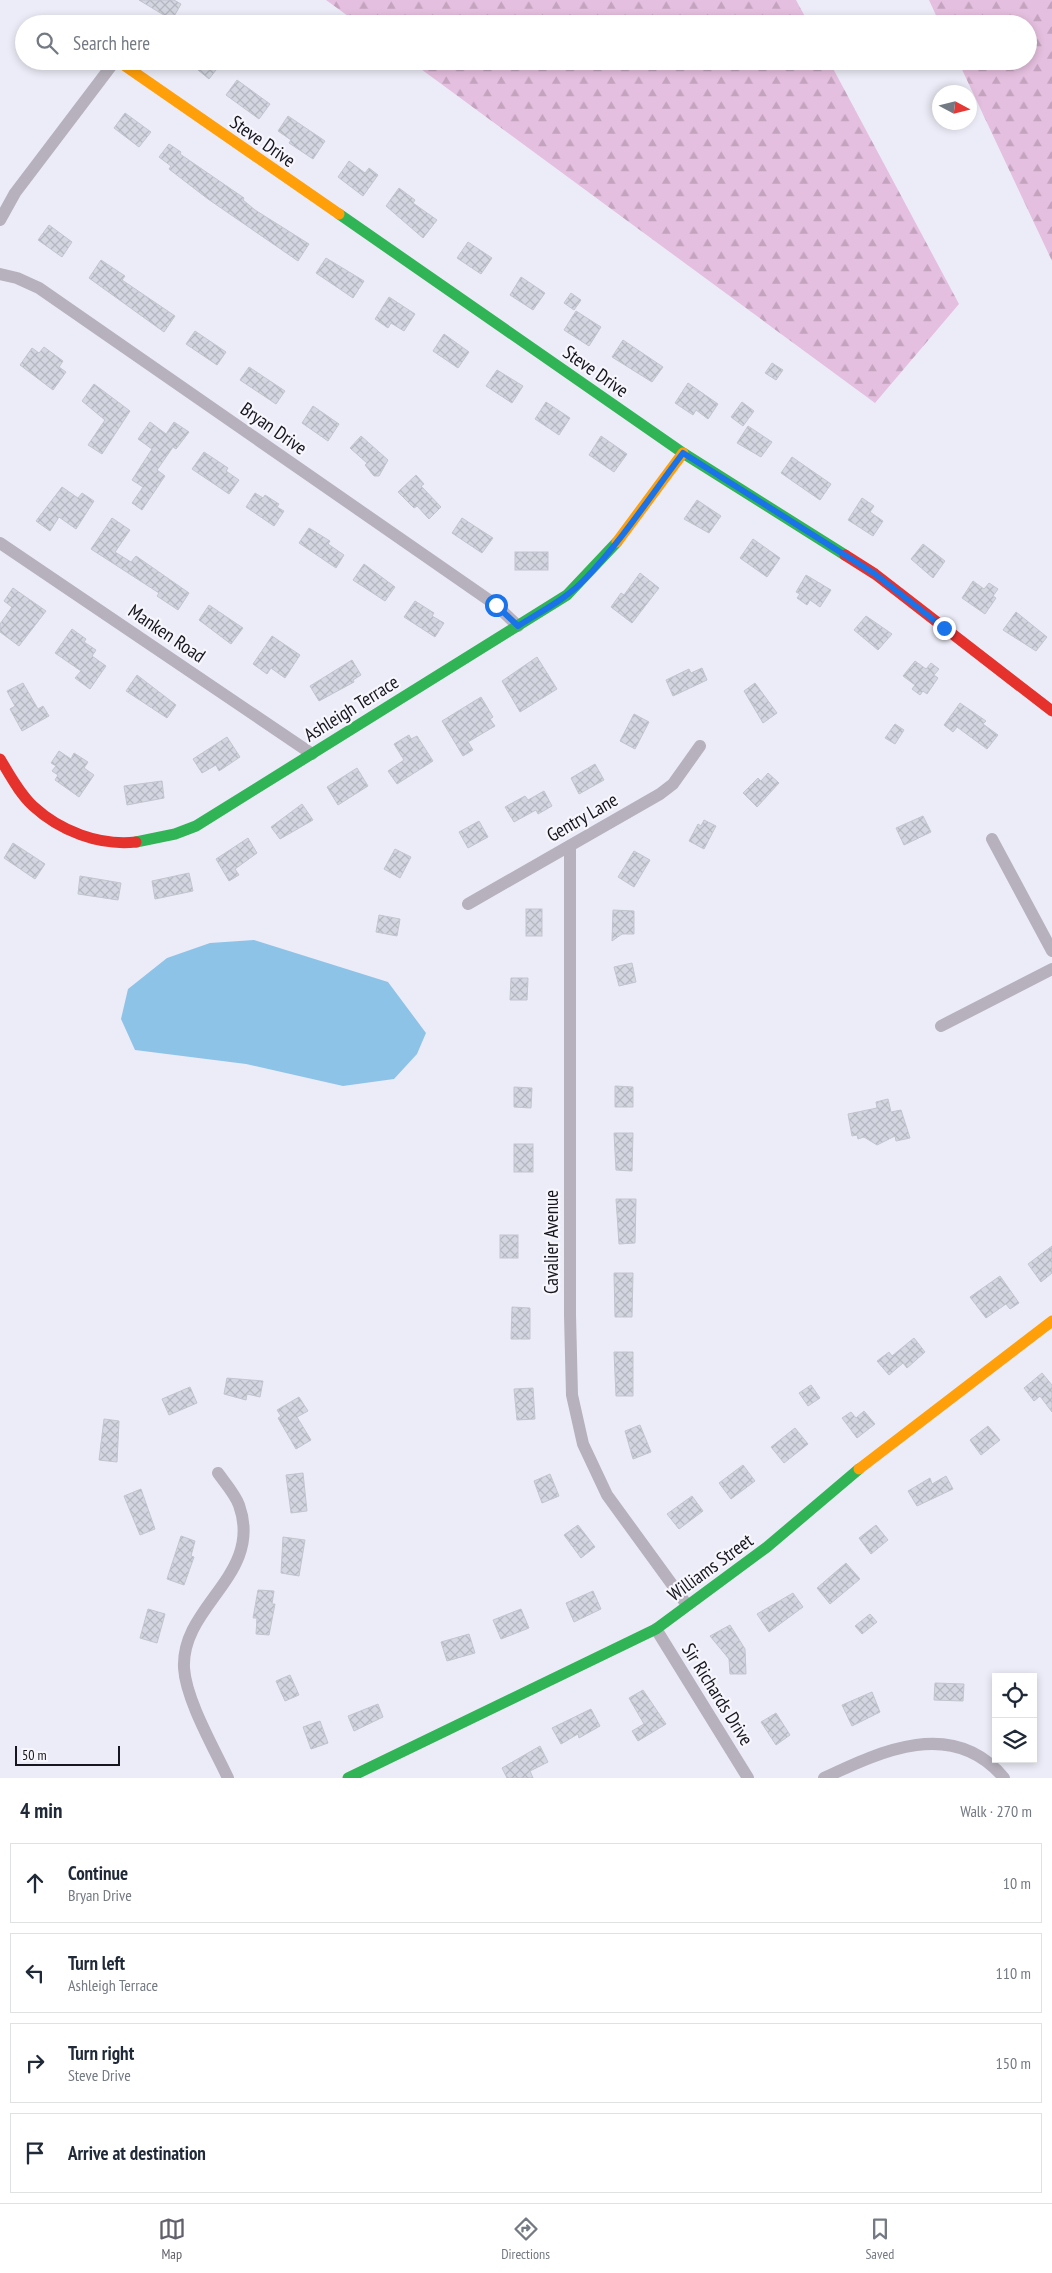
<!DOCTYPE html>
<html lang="en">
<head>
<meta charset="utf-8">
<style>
	body { margin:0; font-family:"PT Sans Narrow",sans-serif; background:#f6f6f7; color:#1f2937 }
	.controls { position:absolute; right:15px; bottom:15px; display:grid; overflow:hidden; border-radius:0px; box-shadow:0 2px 8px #0003 }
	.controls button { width:45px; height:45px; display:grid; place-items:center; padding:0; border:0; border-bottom:1px solid #e0e1e3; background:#fff; color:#1f2937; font:25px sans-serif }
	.compass { position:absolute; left:932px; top:85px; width:45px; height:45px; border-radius:50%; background:#fff; box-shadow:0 2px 8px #0003; rotate:97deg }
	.scale { position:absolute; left:15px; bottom:12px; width:105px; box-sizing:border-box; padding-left:5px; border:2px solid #17161f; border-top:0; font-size:14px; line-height:18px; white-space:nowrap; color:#17161f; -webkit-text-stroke:4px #f6f6fc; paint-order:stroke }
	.stop { position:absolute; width:15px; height:15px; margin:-11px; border:4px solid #1a73e8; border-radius:50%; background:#fff }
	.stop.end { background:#1a73e8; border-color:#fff; box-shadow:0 1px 5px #0008 }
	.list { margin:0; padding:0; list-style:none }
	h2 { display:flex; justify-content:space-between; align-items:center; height:65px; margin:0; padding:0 20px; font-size:21px }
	h2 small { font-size:16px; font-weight:400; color:#747a83 }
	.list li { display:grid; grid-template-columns:32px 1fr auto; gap:15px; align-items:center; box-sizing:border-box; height:80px; margin:0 10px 10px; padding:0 10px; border:1px solid #e0e1e3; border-radius:0px }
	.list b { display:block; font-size:19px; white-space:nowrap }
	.list p { margin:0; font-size:16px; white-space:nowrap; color:#747a83 }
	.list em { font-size:16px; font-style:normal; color:#747a83 }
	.icon { flex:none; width:28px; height:28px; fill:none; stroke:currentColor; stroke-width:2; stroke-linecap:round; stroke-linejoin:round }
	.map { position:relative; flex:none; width:1052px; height:1778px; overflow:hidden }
	.search { position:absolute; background:#fff; box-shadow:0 2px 8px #0003; left:15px; right:15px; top:15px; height:55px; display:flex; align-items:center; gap:12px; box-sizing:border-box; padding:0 18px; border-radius:28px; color:#747a83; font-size:19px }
	.sheet { height:425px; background:#fff }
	nav { display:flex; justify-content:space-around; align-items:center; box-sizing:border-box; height:70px; border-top:1px solid #e0e1e3; background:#fff; font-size:14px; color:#747a83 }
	nav a { display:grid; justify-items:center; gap:2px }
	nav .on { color:#62616b }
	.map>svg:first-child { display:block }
	.forest { fill:url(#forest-firs) }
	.water { fill:#8ec3e8 }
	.building { fill:url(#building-cross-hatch); stroke:#c2c4ce }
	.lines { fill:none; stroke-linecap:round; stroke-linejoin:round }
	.street { stroke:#b6b1bc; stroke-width:12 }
	.fast { stroke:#30b455; stroke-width:11 }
	.slow { stroke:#ff9f0a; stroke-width:11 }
	.jam { stroke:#e5322d; stroke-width:11 }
	.route { stroke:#1a73e8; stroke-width:6 }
	.labels { text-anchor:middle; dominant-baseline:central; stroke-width:4.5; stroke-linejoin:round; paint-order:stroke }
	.street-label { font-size:19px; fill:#17161f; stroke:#f6f6fc }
</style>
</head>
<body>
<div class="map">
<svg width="1052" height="1778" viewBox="0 0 1052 1778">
	<defs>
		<pattern id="forest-firs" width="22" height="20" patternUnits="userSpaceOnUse" patternTransform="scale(1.25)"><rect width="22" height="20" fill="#e5bfdf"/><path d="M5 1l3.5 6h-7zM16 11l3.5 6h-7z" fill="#c4a3bf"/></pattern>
		<pattern id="building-cross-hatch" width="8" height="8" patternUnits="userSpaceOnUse" patternTransform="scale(1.25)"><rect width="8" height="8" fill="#d3d6e0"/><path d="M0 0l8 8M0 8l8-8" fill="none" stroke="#b4b7c0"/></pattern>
	</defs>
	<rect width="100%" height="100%" fill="#ececf8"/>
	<g class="forest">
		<path d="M326,0H796L809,24H359Z"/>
		<path d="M929,0H1052V261L958,61H1028V24H940Z"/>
		<path d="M410,61H829L959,304L875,403Z"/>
	</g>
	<path class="water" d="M254,940L388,982L426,1033L417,1054L394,1079L343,1086L246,1064L135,1050L121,1019L128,989L167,958L210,943Z"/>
	<g class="building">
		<path d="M139,0H174L181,4L172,20Z"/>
		<path d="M187,61H223L209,79Z"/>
		<path d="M237,80L270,104L259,119L226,95Z"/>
		<path d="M125,113L151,132L139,147L114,128Z"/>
		<path d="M288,116L325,141L313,159L289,143L291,140L278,131Z"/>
		<path d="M169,144L181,152L180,154L244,198L243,200L255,210L309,244L298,261L208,199L169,169L171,166L159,157Z"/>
		<path d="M349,161L365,173L369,168L378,175L363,196L338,177Z"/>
		<path d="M399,188L415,200L413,203L437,220L423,238L386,206Z"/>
		<path d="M49,225L72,242L62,257L38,240Z"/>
		<path d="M468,242L492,258L481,274L457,258Z"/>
		<path d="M326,258L364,281L353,298L316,273Z"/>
		<path d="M101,260L125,276L122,280L175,316L164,332L89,278Z"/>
		<path d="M521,277L545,293L533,310L510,295Z"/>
		<path d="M571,293L581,300L574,310L564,303Z"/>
		<path d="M389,297L415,314L404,331L391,323L388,328L375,319Z"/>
		<path d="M576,311L601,327L589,346L564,330Z"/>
		<path d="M195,331L226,352L217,365L186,344Z"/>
		<path d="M444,334L469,352L458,368L433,351Z"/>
		<path d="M623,340L663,367L652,382L612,357Z"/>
		<path d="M44,347L63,361L59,367L66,372L53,390L20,365L32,348L39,353Z"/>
		<path d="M772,363L783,370L776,380L765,373Z"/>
		<path d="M249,367L285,391L276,404L240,380Z"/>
		<path d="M497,370L523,386L512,403L486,386Z"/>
		<path d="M688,383L718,404L708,419L696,410L693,415L675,403Z"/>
		<path d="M94,384L130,411L102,454L88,445L105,420L82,401Z"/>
		<path d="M546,402L570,418L559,435L535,419Z"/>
		<path d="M742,402L754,411L743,426L731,417Z"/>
		<path d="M313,406L339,424L328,441L302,423Z"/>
		<path d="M150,422L166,434L174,422L189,432L176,449L173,447L157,470L165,476L142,510L132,503L143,487L132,480L152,449L138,439Z"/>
		<path d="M748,426L772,442L761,457L737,443Z"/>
		<path d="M361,436L388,460L379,476H374L365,465L367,463L350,448Z"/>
		<path d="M601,436L627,454L614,472L589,455Z"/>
		<path d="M204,452L228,468L226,471L239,480L229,494L192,469Z"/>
		<path d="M792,457L831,484L820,500L781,473Z"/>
		<path d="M416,475L424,484L421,486L441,507L429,519L417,506L414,508L398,492Z"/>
		<path d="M62,487L78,498L82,493L94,501L76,529L59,517L50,531L36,521Z"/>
		<path d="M255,493L263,498L265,495L279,504L277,507L284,511L274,526L246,507Z"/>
		<path d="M862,498L874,506L870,512L883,521L873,536L848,520Z"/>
		<path d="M697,500L721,516L709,533L684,519Z"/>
		<path d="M112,518L130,530L115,552L131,562L136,556L189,593L178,610L157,596L159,593L91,549Z"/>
		<path d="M462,518L493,538L482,553L452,533Z"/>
		<path d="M309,528L330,541L328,544L344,555L336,568L299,543Z"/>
		<path d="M753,539L780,558L767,577L740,558Z"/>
		<path d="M923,544L945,561L933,578L911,559Z"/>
		<rect x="515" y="552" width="33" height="18"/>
		<path d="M364,564L395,587L385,601L353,580Z"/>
		<path d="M640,573L659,588L632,623L611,607L621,593L624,595Z"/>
		<path d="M806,575L831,590L820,607L810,600L807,605L797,598L800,594L796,592Z"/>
		<path d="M973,581L984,589L989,583L998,589L993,596L996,598L985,614L962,598Z"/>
		<path d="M13,588L46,611L19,646L0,632V624L12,607L4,601Z"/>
		<path d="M415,601L434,613L432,616L444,623L435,637L404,617Z"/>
		<path d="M209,605L243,628L231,644L199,620Z"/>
		<path d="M1016,612L1047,637L1036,651L1003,630Z"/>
		<path d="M866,616L892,634L878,650L854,630Z"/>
		<path d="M72,629L86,639L84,642L96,650L92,656L106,666L90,689L75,678L81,671L55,653Z"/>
		<path d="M272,636L300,655L285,678L271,668L267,674L253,664Z"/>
		<path d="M537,657L557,689L520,712L502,681Z"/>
		<path d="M352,660L361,675L353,680L354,682L319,701L310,686Z"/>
		<path d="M915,661L926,669L931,663L939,669L934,675L938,678L927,694L923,691L920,695L912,689L915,685L903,676Z"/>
		<path d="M702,668L707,680L673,696L666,680L689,669L691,673Z"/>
		<path d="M137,675L176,705L167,718L126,691Z"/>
		<path d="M23,683L38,709L43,706L49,716L22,731L10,709L15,706L7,691Z"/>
		<path d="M755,683L777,713L763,723L744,691Z"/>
		<path d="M481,697L493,717L490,719L495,726L468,742L473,750L463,756L442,721Z"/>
		<path d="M960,703L986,721L983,724L998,735L987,749L957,727L953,732L944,725Z"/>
		<path d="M634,714L649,722L635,749L620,741Z"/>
		<path d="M895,724L904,730L895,744L885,738Z"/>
		<path d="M409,735L411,739L417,736L433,761L397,784L388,771L404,760L394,744Z"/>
		<path d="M227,737L240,757L219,771L216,765L202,773L193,759Z"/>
		<path d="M59,751L71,759L74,753L88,762L84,768L94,775L79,797L55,780L58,775L52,771L56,766L51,763Z"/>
		<path d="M595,764L604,780L579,794L571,778Z"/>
		<path d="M357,768L368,786L338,805L327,787Z"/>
		<path d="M768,773L779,783L757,807L743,793L758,778L761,781Z"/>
		<path d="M162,781L164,798L127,805L124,786Z"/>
		<path d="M544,791L552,806L538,814L536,810L514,822L505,807L525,796L528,800Z"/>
		<path d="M302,804L313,820L280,839L271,827Z"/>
		<path d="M923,816L931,832L904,845L896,828Z"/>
		<path d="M704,820L716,826L704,849L689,841L698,824L701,826Z"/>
		<path d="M479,821L488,837L468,848L459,832Z"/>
		<path d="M248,838L257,853L235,869L239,875L229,881L216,859Z"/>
		<path d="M13,843L45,864L35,879L4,858Z"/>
		<path d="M395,849L411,857L400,878L384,869Z"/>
		<path d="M634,851L650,860L634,887L618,877Z"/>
		<path d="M189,873L193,891L155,899L152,881Z"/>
		<path d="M80,876L121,883L118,900L78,894Z"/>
		<rect x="526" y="909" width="16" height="27"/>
		<path d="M613,910L634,911V934H622L612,941Z"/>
		<path d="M379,915L400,919L397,936L376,932Z"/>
		<path d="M632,963L636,982L619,986L614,967Z"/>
		<path d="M511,978H528L527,1000H510Z"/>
		<path d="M615,1086L633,1087V1107H615Z"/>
		<path d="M514,1087L532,1088L531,1108L514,1107Z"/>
		<path d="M888,1099L891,1112L901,1110L910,1138L896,1141L895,1136L877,1145L864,1137L858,1139L857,1135L852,1136L848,1114L877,1108L876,1102Z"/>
		<path d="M614,1133H633L632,1171L616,1170Z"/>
		<rect x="514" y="1144" width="19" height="28"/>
		<path d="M616,1199H636L635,1243L619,1244Z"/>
		<rect x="500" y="1235" width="18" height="23"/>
		<path d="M1052,1246V1273L1041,1282L1028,1264Z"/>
		<path d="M614,1273H633L632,1317H615Z"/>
		<path d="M1000,1276L1019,1303L1010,1309L1006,1304L986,1318L970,1297Z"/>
		<path d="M512,1307L530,1308V1339H511Z"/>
		<path d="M914,1338L925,1352L907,1368L903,1363L889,1375L877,1361L889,1352L892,1356Z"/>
		<path d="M614,1352H633V1396H616Z"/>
		<path d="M1042,1373L1052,1385V1412L1040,1396L1034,1401L1024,1388Z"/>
		<path d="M227,1378L263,1381L260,1397L247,1394L246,1400L224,1394Z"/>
		<path d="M811,1385L820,1398L808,1406L799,1393Z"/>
		<path d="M190,1387L197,1403L169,1415L162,1399Z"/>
		<path d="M533,1388L535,1419L517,1420L514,1389Z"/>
		<path d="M299,1397L308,1411L297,1417L311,1440L296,1449L278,1418L281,1416L277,1410Z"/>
		<path d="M864,1411L875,1424L857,1438L842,1418L851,1412L856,1418Z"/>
		<path d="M104,1419L119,1421L117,1462L99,1460Z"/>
		<path d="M640,1425L651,1452L633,1459L625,1431Z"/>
		<path d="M988,1426L1000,1440L981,1455L970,1440Z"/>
		<path d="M795,1428L808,1444L784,1463L771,1447Z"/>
		<path d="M743,1465L755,1481L731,1499L719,1483Z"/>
		<path d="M303,1473L307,1511L291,1513L286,1475Z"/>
		<path d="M550,1474L559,1496L542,1503L534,1481Z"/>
		<path d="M946,1476L953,1489L917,1506L908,1491L930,1478L932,1484Z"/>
		<path d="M141,1489L155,1529L140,1535L124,1496Z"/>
		<path d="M692,1496L703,1511L679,1529L667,1514Z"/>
		<path d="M578,1525L595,1547L581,1558L564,1535Z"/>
		<path d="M876,1525L888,1540L871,1554L859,1538Z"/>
		<path d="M181,1536L195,1541L191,1556L194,1557L184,1585L167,1579Z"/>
		<path d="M283,1537L305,1540L299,1576L281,1573Z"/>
		<path d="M846,1563L860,1579L830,1604L817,1588Z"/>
		<path d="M258,1590L274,1591L272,1604H275L269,1635L256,1634L257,1618H253Z"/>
		<path d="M593,1591L601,1609L574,1622L566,1603Z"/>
		<path d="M793,1593L803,1607L769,1632L757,1614Z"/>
		<path d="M148,1609L165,1614L157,1643L140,1638Z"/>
		<path d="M521,1609L529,1628L501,1639L493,1620Z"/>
		<path d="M870,1614L877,1622L862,1634L855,1626Z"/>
		<path d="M730,1625L745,1649L746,1674H730L729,1659L710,1636Z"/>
		<path d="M469,1634L475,1653L447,1661L441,1642Z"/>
		<path d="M290,1675L299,1695L285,1701L276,1681Z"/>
		<path d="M935,1683L964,1684L963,1701L934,1700Z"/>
		<path d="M643,1690L666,1724L638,1741L632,1731L644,1724L629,1698Z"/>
		<path d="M872,1692L880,1712L852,1726L842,1705Z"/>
		<path d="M378,1704L383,1717L354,1731L348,1716Z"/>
		<path d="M591,1709L600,1726L579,1738L578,1734L561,1744L552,1728Z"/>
		<path d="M776,1713L790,1735L776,1745L761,1722Z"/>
		<path d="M320,1721L328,1743L311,1749L303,1727Z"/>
		<path d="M540,1746L548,1762L530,1771L533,1778H507L502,1768Z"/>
	</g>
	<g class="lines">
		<g class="street">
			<path d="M0,220L15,193L115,61"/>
			<path d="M0,274L17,278L39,288L496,605L518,626"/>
			<path d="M0,543L312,754"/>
			<path d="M992,839L1052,951"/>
			<path d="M570,846V1315L572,1395L583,1444L607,1495L687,1605"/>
			<path d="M468,904L660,794L673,784L700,746"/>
			<path d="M941,1026L1052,969"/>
			<path d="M218,1473C225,1483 235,1494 239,1505C264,1575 181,1605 184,1668C186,1700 214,1748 228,1778"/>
			<path d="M656,1629L748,1778"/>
			<path d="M824,1778C881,1751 953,1717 1004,1778"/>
		</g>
		<g class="fast">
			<path d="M339,214L683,453L845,555"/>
			<path d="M136,842L175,834L196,826L567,595L617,542"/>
			<path d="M348,1778L656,1629L767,1547L859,1469"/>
		</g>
		<g class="slow">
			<path d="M118,61L339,214"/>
			<path d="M617,542L683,453"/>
			<path d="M859,1469L1052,1321"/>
		</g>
		<g class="jam">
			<path d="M845,555L875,574L1052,711"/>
			<path d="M0,759C10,775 19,793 33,806C60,831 99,846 136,842"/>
		</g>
	</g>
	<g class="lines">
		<path class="route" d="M496,605L518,626C540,612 566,599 584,580C621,542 651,495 683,453L875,574L944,628"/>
	</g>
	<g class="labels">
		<g class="street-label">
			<text transform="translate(263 141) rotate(35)">Steve Drive</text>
			<text transform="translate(596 371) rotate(35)">Steve Drive</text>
			<text transform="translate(274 428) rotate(35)">Bryan Drive</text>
			<text transform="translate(167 633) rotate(34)">Manken Road</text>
			<text transform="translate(351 708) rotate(-32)">Ashleigh Terrace</text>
			<text transform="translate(582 817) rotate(-30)">Gentry Lane</text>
			<text transform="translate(551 1242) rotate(-90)">Cavalier Avenue</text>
			<text transform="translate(710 1567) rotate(-36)">Williams Street</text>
			<text transform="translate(718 1694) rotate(58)">Sir Richards Drive</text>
		</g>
	</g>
</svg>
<div class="controls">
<button><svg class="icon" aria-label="locate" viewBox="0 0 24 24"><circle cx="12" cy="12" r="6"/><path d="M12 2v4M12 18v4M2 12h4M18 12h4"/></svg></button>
<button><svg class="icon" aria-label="layers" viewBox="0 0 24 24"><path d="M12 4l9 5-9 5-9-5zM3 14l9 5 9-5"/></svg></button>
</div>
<svg class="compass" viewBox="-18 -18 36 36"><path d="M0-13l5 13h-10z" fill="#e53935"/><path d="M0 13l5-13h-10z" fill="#747a83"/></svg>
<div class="scale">50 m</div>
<div class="stop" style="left:496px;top:605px"></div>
<div class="stop end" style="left:944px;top:628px"></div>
<div class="search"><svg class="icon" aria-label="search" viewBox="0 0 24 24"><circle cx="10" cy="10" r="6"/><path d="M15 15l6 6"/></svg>Search here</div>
</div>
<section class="sheet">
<h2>4 min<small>Walk · 270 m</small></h2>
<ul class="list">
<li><svg class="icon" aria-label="ahead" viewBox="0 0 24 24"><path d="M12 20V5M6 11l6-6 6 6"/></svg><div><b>Continue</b><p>Bryan Drive</p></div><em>10 m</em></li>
<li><svg class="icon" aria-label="left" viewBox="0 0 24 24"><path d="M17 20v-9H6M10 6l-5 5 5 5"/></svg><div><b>Turn left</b><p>Ashleigh Terrace</p></div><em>110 m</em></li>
<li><svg class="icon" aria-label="right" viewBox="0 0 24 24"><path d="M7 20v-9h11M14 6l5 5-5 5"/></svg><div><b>Turn right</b><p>Steve Drive</p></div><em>150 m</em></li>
<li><svg class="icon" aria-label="arrive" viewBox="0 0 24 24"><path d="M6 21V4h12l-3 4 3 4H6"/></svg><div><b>Arrive at destination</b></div></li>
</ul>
</section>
<nav>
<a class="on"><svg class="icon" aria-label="map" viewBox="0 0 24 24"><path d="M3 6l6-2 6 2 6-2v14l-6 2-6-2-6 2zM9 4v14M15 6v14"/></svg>Map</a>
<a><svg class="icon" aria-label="directions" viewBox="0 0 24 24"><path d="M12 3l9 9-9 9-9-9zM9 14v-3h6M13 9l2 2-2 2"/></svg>Directions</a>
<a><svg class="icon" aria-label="saved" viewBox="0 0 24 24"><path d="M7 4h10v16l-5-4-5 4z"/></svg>Saved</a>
</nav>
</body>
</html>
